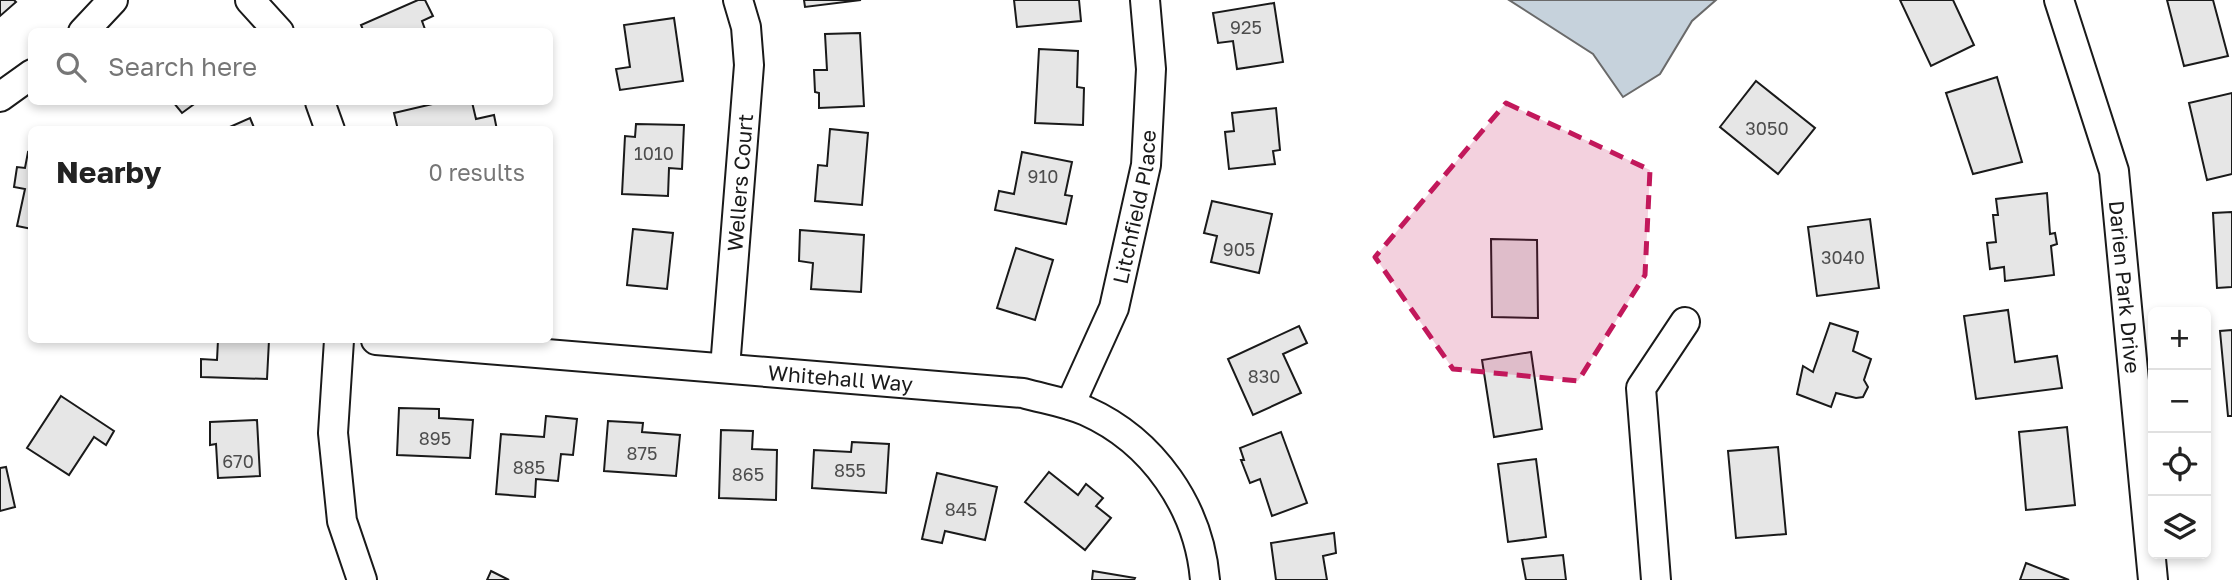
<!DOCTYPE html>
<html lang="en">
<head>
<meta charset="utf-8">
<style>
	body { margin:0; font-family:"Golos Text",sans-serif; background:#f2f2f2; color:#222 }
	.controls { position:absolute; right:21px; bottom:21px; display:grid; overflow:hidden; border-radius:10px; box-shadow:0 4px 10px #0003 }
	.controls button { width:63px; height:63px; display:grid; place-items:center; padding:0; border:0; border-bottom:2px solid #e0e0e0; background:#fff; color:#222; font:35px sans-serif }
	.list { margin:0; padding:0; list-style:none }
	h2 { display:flex; justify-content:space-between; align-items:center; height:91px; margin:0; padding:0 28px; font-size:30px }
	h2 small { font-size:23px; font-weight:400; color:#767676 }
	.icon { flex:none; width:38px; height:38px; fill:none; stroke:currentColor; stroke-width:2; stroke-linecap:round; stroke-linejoin:round }
	.map { position:relative; flex:none; width:2232px; height:580px; overflow:hidden }
	.search { position:absolute; background:#fff; box-shadow:0 4px 10px #0003; left:28px; top:28px; width:525px; height:77px; display:flex; align-items:center; gap:18px; box-sizing:border-box; padding:0 24px; border-radius:10px; color:#767676; font-size:26px }
	.panel { position:absolute; background:#fff; box-shadow:0 4px 10px #0003; left:28px; top:126px; width:525px; height:217px; border-radius:10px }
	.map>svg:first-child { display:block }
	.water { fill:#c6d2dc; stroke:#6a6a6a; stroke-width:2 }
	.building { fill:#e6e6e6; stroke:#1a1a1a; stroke-width:2 }
	.lines { fill:none; stroke-linecap:round; stroke-linejoin:round }
	.minor-casing { stroke:#1a1a1a; stroke-width:32 }
	.minor { stroke:#fff; stroke-width:28 }
	.marked { fill:#c2185b; fill-opacity:0.2; stroke:#c2185b; stroke-width:5; stroke-dasharray:14 9; stroke-linejoin:round }
	.labels { text-anchor:middle; dominant-baseline:central; stroke-width:5; stroke-linejoin:round; paint-order:stroke }
	.number-label { font-size:18px; fill:#4d4d4d }
	.street-label { font-size:21px; fill:#1a1a1a; stroke:#fff }
</style>
</head>
<body>
<div class="map">
<svg width="2232" height="580" viewBox="0 0 2232 580">
	<rect width="100%" height="100%" fill="#fff"/>
	<path class="water" d="M1509,0H1716L1692,21L1660,74L1623,97L1593,54Z"/>
	<g class="building">
		<path d="M0,0H14L16,2L0,16Z"/>
		<path d="M418,0H425L433,16L422,21L426,32H364L361,25Z"/>
		<path d="M804,0H861L805,7Z"/>
		<path d="M1014,0H1079L1081,21L1017,27Z"/>
		<path d="M1900,0H1953L1974,45L1931,66Z"/>
		<path d="M2167,0H2213L2228,56L2184,66Z"/>
		<path d="M1274,3L1283,62L1237,69L1233,41L1218,43L1213,13Z"/>
		<path d="M674,18L683,81L620,90L616,69L630,67L624,25Z"/>
		<path d="M860,33L864,106L819,108V93L815,92L814,70H827L825,34Z"/>
		<path d="M1039,49L1078,51L1077,87L1084,88L1083,125L1035,123Z"/>
		<path d="M1997,77L2022,162L1973,174L1946,93Z"/>
		<path d="M1756,81L1815,128L1778,174L1720,127Z"/>
		<path d="M2232,93V174L2207,180L2189,103Z"/>
		<path d="M173,102H197L182,113Z"/>
		<path d="M441,102H472L476,119L494,115L497,130H398L394,113Z"/>
		<path d="M1276,108L1280,150L1273,151L1275,164L1229,169L1225,132L1234,131L1232,113Z"/>
		<path d="M250,118L255,130H223Z"/>
		<path d="M636,124L684,125L682,169L669,168L668,196L622,194L625,136L635,137Z"/>
		<path d="M830,129L868,133L862,205L815,201L818,165L827,166Z"/>
		<path d="M28,152L32,153V229L17,226L25,189L14,187L17,167L25,168Z"/>
		<path d="M1022,152L1072,162L1065,195L1072,196L1066,224L995,210L999,191L1014,194Z"/>
		<path d="M2047,193L2050,234L2055,233L2057,244L2051,246L2054,275L2005,281L2004,267L1990,269L1987,243L1996,242L1993,215H1998L1996,199Z"/>
		<path d="M1212,201L1272,214L1259,273L1211,262L1217,236L1204,233Z"/>
		<path d="M2232,212V287L2217,288L2213,213Z"/>
		<path d="M1870,219L1879,288L1817,296L1808,227Z"/>
		<path d="M633,229L673,233L667,289L627,285Z"/>
		<path d="M800,230L864,235L861,292L811,289L813,263L799,261Z"/>
		<path d="M1491,239L1537,240L1538,318L1492,317Z"/>
		<path d="M1016,248L1053,260L1035,320L997,308Z"/>
		<path d="M2008,310L2015,362L2057,356L2062,388L1976,399L1964,316Z"/>
		<path d="M1830,323L1858,332L1853,351L1871,359L1864,380L1868,387L1863,397L1856,398L1836,393L1831,407L1797,394L1803,366L1813,372Z"/>
		<path d="M1299,326L1307,343L1283,354L1301,393L1253,415L1228,359Z"/>
		<path d="M2232,330V416H2228L2220,331Z"/>
		<path d="M218,340H269L267,379L201,377V359L217,360Z"/>
		<path d="M1531,352L1542,429L1494,437L1482,360Z"/>
		<path d="M61,396L114,431L106,445L94,437L69,475L27,448Z"/>
		<path d="M399,408L439,409V418L473,420L470,458L397,455Z"/>
		<path d="M546,416L577,419L573,455L561,454L558,481L536,479L535,497L496,494L501,434L544,437Z"/>
		<path d="M257,420L260,476L218,478L216,444L210,445V422Z"/>
		<path d="M608,421L643,423L642,432L680,435L676,476L604,471Z"/>
		<path d="M2067,427L2075,505L2026,510L2019,432Z"/>
		<path d="M721,430L753,431L752,449L777,450L776,500L719,498Z"/>
		<path d="M1281,432L1307,503L1272,516L1260,479L1250,483L1241,460H1244L1240,448Z"/>
		<path d="M852,442L889,444L886,493L812,488L814,450L851,452Z"/>
		<path d="M1778,447L1786,534L1736,538L1728,451Z"/>
		<path d="M1536,459L1546,537L1508,542L1498,464Z"/>
		<path d="M6,467L15,507L0,511V468Z"/>
		<path d="M1049,472L1078,495L1086,484L1103,498L1096,506L1111,518L1085,550L1025,502Z"/>
		<path d="M937,473L997,487L985,540L945,531L942,543L922,539Z"/>
		<path d="M1334,533L1336,553L1323,556L1327,580H1276L1271,543Z"/>
		<path d="M1563,555L1566,580H1526L1522,559Z"/>
		<path d="M2026,563L2069,580H2020Z"/>
		<path d="M491,571L509,580H487Z"/>
		<path d="M1093,571L1135,578L1134,580H1092Z"/>
	</g>
	<g class="lines">
		<g class="minor-casing">
			<g id="minor">
				<path d="M250,0L279,32"/>
				<path id="s1" d="M2059,0L2114,171L2153,580"/>
				<path d="M83,32L113,0"/>
				<path d="M0,97L32,74"/>
				<path d="M320,102L330,130"/>
				<path d="M339,340L333,433L342,521L362,580"/>
				<path id="s2" d="M376,340L1023,393C1044,399 1066,402 1086,411C1153,441 1199,507 1205,580"/>
				<path id="s3" d="M725,368L749,65L746,27L738,0"/>
				<path id="s4" d="M1070,405L1114,308L1146,165L1151,69L1145,0"/>
				<path d="M1656,580L1641,388L1685,322"/>
			</g>
		</g>
		<use href="#minor" class="minor"/>
	</g>
	<path class="marked" d="M1506,103L1650,170L1645,275L1578,381L1453,369L1375,257Z"/>
	<g class="labels">
		<g class="number-label">
			<text x="1246" y="27">925</text>
			<text x="1767" y="128">3050</text>
			<text x="654" y="153">1010</text>
			<text x="1043" y="176">910</text>
			<text x="1239" y="249">905</text>
			<text x="1843" y="257">3040</text>
			<text x="1264" y="376">830</text>
			<text x="435" y="438">895</text>
			<text x="642" y="453">875</text>
			<text x="238" y="461">670</text>
			<text x="529" y="467">885</text>
			<text x="850" y="470">855</text>
			<text x="748" y="474">865</text>
			<text x="961" y="509">845</text>
		</g>
		<g class="street-label">
			<text stroke="none"><textPath href="#s3" startOffset="186">Wellers Court</textPath></text>
			<text stroke="none"><textPath href="#s4" startOffset="210">Litchfield Place</textPath></text>
			<text stroke="none"><textPath href="#s1" startOffset="296">Darien Park Drive</textPath></text>
			<text stroke="none"><textPath href="#s2" startOffset="466">Whitehall Way</textPath></text>
		</g>
	</g>
</svg>
<div class="controls">
<button>+</button>
<button>−</button>
<button><svg class="icon" aria-label="locate" viewBox="0 0 24 24"><circle cx="12" cy="12" r="6"/><path d="M12 2v4M12 18v4M2 12h4M18 12h4"/></svg></button>
<button><svg class="icon" aria-label="layers" viewBox="0 0 24 24"><path d="M12 4l9 5-9 5-9-5zM3 14l9 5 9-5"/></svg></button>
</div>
<div class="search"><svg class="icon" aria-label="search" viewBox="0 0 24 24"><circle cx="10" cy="10" r="6"/><path d="M15 15l6 6"/></svg>Search here</div>
<section class="panel">
<h2>Nearby<small>0 results</small></h2>
<ul class="list">
</ul>
</section>
</div>
</body>
</html>
